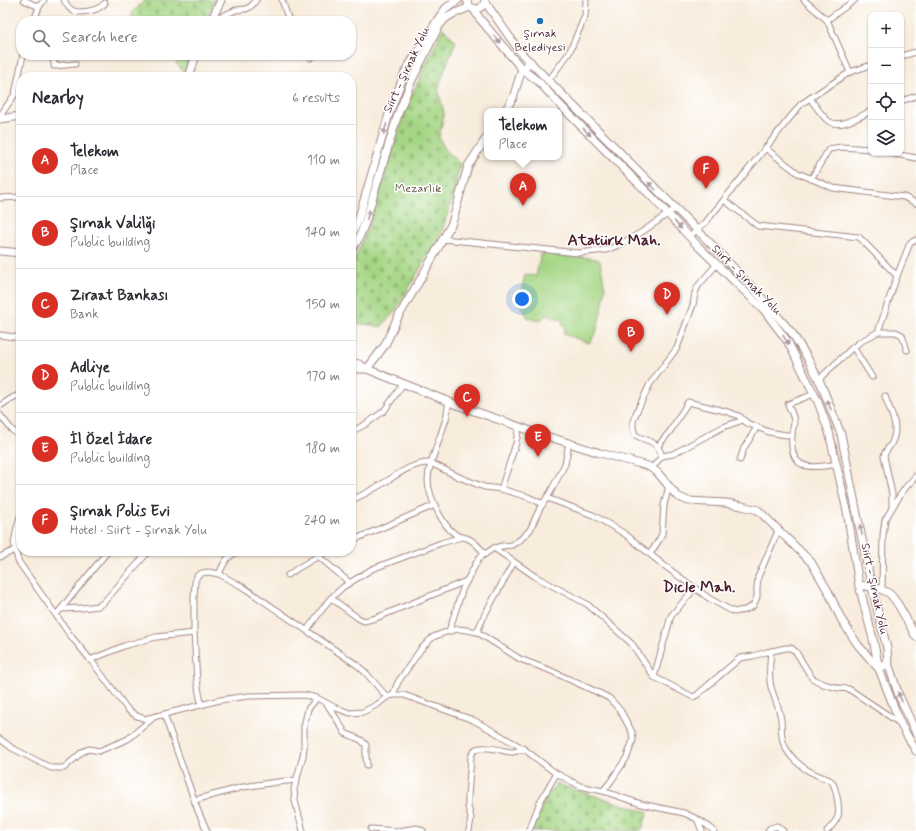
<!DOCTYPE html>
<html lang="en">
<head>
<meta charset="utf-8">
<style>
	body { margin:0; font-family:Mynerve,sans-serif; background:#f7f7f7; color:#2b2b33 }
	.controls { position:absolute; right:12px; top:12px; display:grid; overflow:hidden; border-radius:8px; box-shadow:0 1px 3px #0004 }
	.controls button { width:36px; height:36px; display:grid; place-items:center; padding:0; border:0; border-bottom:1px solid #e1e1e2; background:#fff; color:#2b2b33; font:20px sans-serif }
	.you { position:absolute; left:522px; top:299px; width:14px; height:14px; margin:-10px; border:3px solid #fff; border-radius:50%; background:#1a73e8; box-shadow:0 0 0 6px #1a73e833 }
	.badge { display:grid; place-items:center; width:26px; height:26px; border-radius:50%; background:#d93025; color:#fff; font-size:13px; font-weight:700 }
	.pin { position:absolute; translate:-50% -33px; filter:drop-shadow(0 1px 2px #0008) }
	.pin::after { content:''; position:absolute; top:21px; width:14px; height:12px; background:inherit; clip-path:polygon(0 0,100% 0,50% 100%) }
	.popup { position:absolute; left:484px; top:108px; width:78px; height:52px; box-sizing:border-box; display:grid; place-content:center; border-radius:8px; background:#fff; filter:drop-shadow(0 1px 3px #0005); font-size:13px; white-space:nowrap; color:#7c7c81 }
	.popup b { font-size:15px; color:#2b2b33 }
	.popup::after { content:''; position:absolute; left:50%; top:100%; margin-left:-8px; border:8px solid transparent; border-top-color:#fff }
	.list { margin:0; padding:0; list-style:none }
	h2 { display:flex; justify-content:space-between; align-items:center; height:52px; margin:0; padding:0 16px; font-size:17px }
	h2 small { font-size:13px; font-weight:400; color:#7c7c81 }
	.list li { display:grid; grid-template-columns:26px 1fr auto; gap:12px; align-items:center; box-sizing:border-box; height:72px; padding:0 16px; border-top:1px solid #e1e1e2 }
	.list b { display:block; font-size:15px; white-space:nowrap }
	.list p { margin:0; font-size:13px; white-space:nowrap; color:#7c7c81 }
	.list em { font-size:13px; font-style:normal; color:#7c7c81 }
	.icon { flex:none; width:22px; height:22px; fill:none; stroke:currentColor; stroke-width:2; stroke-linecap:round; stroke-linejoin:round }
	.map { position:relative; flex:none; width:916px; height:831px; overflow:hidden }
	.search { position:absolute; background:#fff; box-shadow:0 1px 3px #0004; left:16px; top:16px; width:340px; height:44px; display:flex; align-items:center; gap:10px; box-sizing:border-box; padding:0 14px; border-radius:16px; color:#7c7c81; font-size:15px }
	.panel { position:absolute; background:#fff; box-shadow:0 1px 3px #0004; left:16px; top:72px; width:340px; height:484px; border-radius:16px }
	.map>svg:first-child { display:block }
	.green { fill:#a5d684; stroke:#787a58 }
	.cemetery { fill:url(#cemetery-stones); stroke:#787a58 }
	.lines { fill:none; stroke-linecap:round; stroke-linejoin:round }
	.street-casing { stroke:#a18684; stroke-width:7 }
	.secondary-casing { stroke:#a18684; stroke-width:9 }
	.street { stroke:#fff; stroke-width:5 }
	.secondary { stroke:#fff; stroke-width:7 }
	.oneway { fill:#ae9aa0 }
	.poi-dot { fill:#1f6fb2; stroke:#fff; stroke-width:1.5 }
	.labels { text-anchor:middle; dominant-baseline:central; stroke-width:3; stroke-linejoin:round; paint-order:stroke }
	.poi-label { font-size:12px; fill:#4a1f2b; stroke:#fff }
	.street-label { font-size:12px; fill:#4a1f2b; stroke:#fff }
	.park-label { font-size:12px; fill:#655646; stroke:#fff }
	.district-label { font-size:16px; font-weight:bold; fill:#4a1f2b; stroke:#fff }
</style>
</head>
<body>
<div class="map">
<svg width="916" height="831" viewBox="0 0 916 831">
	<defs>
		<pattern id="cemetery-stones" width="16" height="16" patternUnits="userSpaceOnUse"><rect width="16" height="16" fill="#a5d684"/><path d="M2 7V4a2 2 0 0 1 4 0v3zM10 15v-3a2 2 0 0 1 4 0v3z" fill="#90b772"/></pattern>
	</defs>
	<rect width="100%" height="100%" fill="#fff"/>
	<filter id="ink" filterUnits="userSpaceOnUse"><feTurbulence type="fractalNoise" baseFrequency=".025" numOctaves="2"/><feDisplacementMap in="SourceGraphic" scale="8" xChannelSelector="R" yChannelSelector="G"/><feConvolveMatrix kernelMatrix="1 2 1 2 8 2 1 2 1" color-interpolation-filters="sRGB"/></filter>
	<filter id="wash" filterUnits="userSpaceOnUse"><feTurbulence type="fractalNoise" baseFrequency=".012" numOctaves="4" result="noise"/><feDisplacementMap in="SourceGraphic" scale="16" xChannelSelector="R" yChannelSelector="G"/><feGaussianBlur stdDeviation="0.9" result="paint"/><feColorMatrix in="noise" values="0 0 0 0 0 0 0 0 0 0 0 0 0 0 0 0 0 1.4 0 .05"/><feComposite in="paint" operator="in"/></filter>
	<g filter="url(#wash)">
		<rect width="100%" height="100%" fill="#f8ecdc"/>
		<path class="green" d="M541,254H558L597,259L600,261L605,288L603,304L596,333L589,343L564,334L565,325L562,324L563,320L546,315L540,321L528,318L519,301L525,275L536,276Z"/>
		<g class="cemetery">
			<path d="M145,0H216L205,21H134L132,19V13Z"/>
			<path d="M443,28L456,41L449,58L438,89L444,113L439,138L446,151L460,164L453,197L442,231L396,310L381,327L365,324H351V267L369,225L408,103Z"/>
			<path d="M170,55H189L186,71L182,70C177,65 175,59 170,55Z"/>
			<path d="M556,784L648,812L642,829L640,831H531L545,800Z"/>
		</g>
	</g>
	<g filter="url(#ink)">
		<g class="lines">
			<g class="street-casing">
				<g id="street">
					<path d="M24,0L39,7"/>
					<path d="M64,0C66,3 68,8 72,10C77,14 95,11 100,7C103,6 103,5 105,3"/>
					<path d="M282,0L289,21"/>
					<path d="M804,0L827,20L850,72L871,65"/>
					<path d="M827,20L855,0"/>
					<path d="M34,21L39,7L44,0"/>
					<path d="M211,21L236,10L246,9L250,7L253,4L256,0"/>
					<path d="M53,55L54,66L75,64"/>
					<path d="M310,55L311,58"/>
					<path d="M901,56L916,52"/>
					<path d="M549,80L569,53L585,16L586,0"/>
					<path d="M810,98C814,104 824,119 830,122C841,128 861,116 871,111"/>
					<path d="M901,101L916,96"/>
					<path d="M0,116L15,94L23,55"/>
					<path d="M765,148L798,173L833,188L904,197L916,203"/>
					<path d="M890,153L916,158"/>
					<path d="M811,179L829,149L841,147L871,149"/>
					<path d="M0,198L21,197"/>
					<path d="M724,200L758,226L859,237L897,276"/>
					<path d="M689,237L706,222L801,104L850,72"/>
					<path d="M443,239L578,253L606,250L619,245L642,232L675,209"/>
					<path d="M878,332L897,276L910,243L916,240"/>
					<path d="M0,335L21,338"/>
					<path d="M853,347L872,377"/>
					<path d="M819,379L851,349L860,342L878,332H896L902,335L907,350"/>
					<path d="M814,394L788,404C790,410 794,416 794,422C794,426 792,430 792,434C789,469 807,470 836,464"/>
					<path d="M885,396C890,412 900,426 892,442C890,448 885,450 884,456L892,494V507"/>
					<path d="M449,401L446,419L431,463L459,477L484,487L501,489L528,497L543,504"/>
					<path d="M0,406L12,398L21,394"/>
					<path d="M0,415L12,430L21,437"/>
					<path d="M351,432L366,424L384,411L403,384"/>
					<path d="M658,446L671,430L688,402L725,411L739,416L747,423L769,432L792,436"/>
					<path d="M662,456L673,454L723,427L743,420"/>
					<path d="M740,460L744,448L757,427"/>
					<path d="M652,468L662,456C656,439 650,443 635,435L633,428V421L637,411L650,384L677,348L693,305L695,293L698,286L717,264"/>
					<path d="M501,489L516,443L519,426"/>
					<path d="M547,498L593,515L625,534L662,564L710,599L734,612L745,610L753,606L757,597V588L758,577L778,531"/>
					<path d="M351,500C362,496 372,490 382,484C397,475 413,462 431,463C429,469 428,475 428,481C429,497 442,525 455,534C459,537 465,537 469,539C475,542 481,549 485,554"/>
					<path d="M21,514L17,527L14,543L18,561L70,635L93,663L128,710L137,716L145,719L220,700L248,696L304,695L317,698L336,708L350,713L363,712L378,704L387,697L393,695H404L473,720L493,731L524,749L554,772L580,786L603,791L641,804L684,813L697,819L708,826L714,831"/>
					<path d="M351,541L435,505"/>
					<path d="M494,548L536,577L587,604L632,644L654,677L693,697L697,695L740,658L753,656L767,652L786,648H791L796,652L812,678L823,684L838,688L849,689L901,724"/>
					<path d="M650,554L659,540L662,534L664,505L669,486"/>
					<path d="M318,556L350,583"/>
					<path d="M0,557L21,547"/>
					<path d="M219,574C225,561 226,557 239,551"/>
					<path d="M288,575L298,568L327,551"/>
					<path d="M882,590L883,535L885,520L895,503L906,487L916,476"/>
					<path d="M331,598L358,618L364,621L376,618L466,581"/>
					<path d="M62,609L82,608L98,606L103,603L149,551"/>
					<path d="M56,615L108,551"/>
					<path d="M307,630L329,600L343,587L372,569L441,543L462,537"/>
					<path d="M449,631L463,588L479,558L494,548L502,546L512,545L521,539L530,530L540,508L550,493L565,464L569,443"/>
					<path d="M477,632L484,616L514,562"/>
					<path d="M771,651C770,663 768,675 771,687C774,698 780,709 781,720C782,731 780,736 785,747C792,760 803,769 817,775C821,777 827,778 831,781C836,785 840,810 838,816C836,822 831,827 827,831"/>
					<path d="M90,660L124,646L156,637L194,633"/>
					<path d="M654,677L671,616L695,588"/>
					<path d="M393,695L398,682L421,649L433,637L446,632L458,629L467,630L477,632L520,659L549,670L599,693L609,698L620,710L632,732L633,740L627,757L611,781L603,791"/>
					<path d="M201,704L197,681L194,633V598L195,582L197,576L202,573L209,572L219,574L243,587L357,665L366,673L387,697"/>
					<path d="M327,704C333,714 340,723 345,733L361,740L366,745V757L367,765"/>
					<path d="M164,714L198,811L207,831"/>
					<path d="M0,739L12,748L51,768H64L82,752L89,749L99,751L128,739L154,717"/>
					<path d="M195,800L243,787L277,782L297,780"/>
					<path d="M697,819L702,831"/>
					<path d="M371,829L398,831L417,828L423,831"/>
					<path d="M303,831L295,801L294,789L303,756L304,747V726L308,709L317,698"/>
					<path d="M469,831L471,818L468,807V797L471,757C472,754 473,751 476,749C485,745 502,751 511,752C515,752 520,750 524,749"/>
					<path d="M528,831L530,828L540,802L556,774"/>
					<path d="M768,831L770,828L777,826L783,831"/>
				</g>
			</g>
			<g class="secondary-casing">
				<g id="secondary">
					<path d="M467,0C469,12 483,12 485,0"/>
					<path d="M485,2L521,53L714,247L761,297L792,333L807,357L821,384L841,434L869,574L879,617L887,648L888,663L898,693L916,733"/>
					<path d="M473,8L480,19L522,69L539,82L563,108L652,197L698,246L764,310L788,342L818,402L829,432L847,511L859,585L873,639L879,669L901,725L916,751"/>
					<path d="M211,21L221,0"/>
					<path d="M189,77L196,55"/>
					<path d="M505,111L513,98L522,69L531,62"/>
					<path d="M0,119L21,116"/>
					<path d="M351,236L358,221L389,114L405,72L438,19L446,8L458,0"/>
					<path d="M351,250L359,238L365,223L398,114L411,82L439,26L446,18L455,13L470,7"/>
					<path d="M0,251L21,253"/>
					<path d="M351,362L359,364L367,369L457,405L537,433L600,453L648,466L657,472L677,496L688,501L726,503L742,506L758,510L811,562L828,591L841,619L858,645L879,669L888,663"/>
					<path d="M351,369H365"/>
					<path d="M367,369L385,345L397,319L420,280L452,223L468,166L487,137"/>
					<path d="M859,585C869,586 878,588 887,592C896,596 910,627 916,637"/>
				</g>
			</g>
			<use href="#street" class="street"/>
			<use href="#secondary" class="secondary"/>
		</g>
		<defs><path id="oneway-solid" d="M-6-.8H1V-3.2L6.5 0L1 3.2V.8H-6Z"/></defs>
		<g class="oneway">
			<use href="#oneway-solid" transform="translate(497 39) rotate(50)"/>
			<use href="#oneway-solid" transform="translate(385 129) rotate(106)"/>
			<use href="#oneway-solid" transform="translate(587 132) rotate(45)"/>
			<use href="#oneway-solid" transform="translate(652 186) rotate(-135)"/>
			<use href="#oneway-solid" transform="translate(368 215) rotate(-74)"/>
			<use href="#oneway-solid" transform="translate(678 225) rotate(48)"/>
			<use href="#oneway-solid" transform="translate(786 340) rotate(56)"/>
			<use href="#oneway-solid" transform="translate(829 405) rotate(-112)"/>
			<use href="#oneway-solid" transform="translate(861 530) rotate(-101)"/>
			<use href="#oneway-solid" transform="translate(900 697) rotate(-113)"/>
		</g>
	</g>
	<circle class="poi-dot" cx="540" cy="21" r="4"/>
	<g class="labels">
		<g class="poi-label">
			<text x="540" y="34">Şırnak<tspan x="540" dy="14">Belediyesi</tspan></text>
		</g>
		<g class="street-label">
			<text transform="translate(407 70) rotate(-65)">Siirt - Şırnak Yolu</text>
			<text transform="translate(746 280) rotate(45)">Siirt - Şırnak Yolu</text>
			<text transform="translate(874 589) rotate(78)">Siirt - Şırnak Yolu</text>
		</g>
		<g class="park-label">
			<text x="418" y="189">Mezarlık</text>
		</g>
		<g class="district-label">
			<text x="614" y="240">Atatürk Mah.</text>
			<text x="699" y="587">Dicle Mah.</text>
		</g>
	</g>
</svg>
<div class="controls">
<button>+</button>
<button>−</button>
<button><svg class="icon" aria-label="locate" viewBox="0 0 24 24"><circle cx="12" cy="12" r="6"/><path d="M12 2v4M12 18v4M2 12h4M18 12h4"/></svg></button>
<button><svg class="icon" aria-label="layers" viewBox="0 0 24 24"><path d="M12 4l9 5-9 5-9-5zM3 14l9 5 9-5"/></svg></button>
</div>
<div class="you"></div>
<div class="pin badge" style="left:523px;top:206px">A</div>
<div class="popup"><b>Telekom</b>Place</div>
<div class="pin badge" style="left:631px;top:352px">B</div>
<div class="pin badge" style="left:467px;top:417px">C</div>
<div class="pin badge" style="left:667px;top:315px">D</div>
<div class="pin badge" style="left:538px;top:457px">E</div>
<div class="pin badge" style="left:706px;top:189px">F</div>
<div class="search"><svg class="icon" aria-label="search" viewBox="0 0 24 24"><circle cx="10" cy="10" r="6"/><path d="M15 15l6 6"/></svg>Search here</div>
<section class="panel">
<h2>Nearby<small>6 results</small></h2>
<ul class="list">
<li><span class="badge">A</span><div><b>Telekom</b><p>Place</p></div><em>110 m</em></li>
<li><span class="badge">B</span><div><b>Şırnak Valilği</b><p>Public building</p></div><em>140 m</em></li>
<li><span class="badge">C</span><div><b>Ziraat Bankası</b><p>Bank</p></div><em>150 m</em></li>
<li><span class="badge">D</span><div><b>Adliye</b><p>Public building</p></div><em>170 m</em></li>
<li><span class="badge">E</span><div><b>İl Özel İdare</b><p>Public building</p></div><em>180 m</em></li>
<li><span class="badge">F</span><div><b>Şırnak Polis Evi</b><p>Hotel · Siirt - Şırnak Yolu</p></div><em>240 m</em></li>
</ul>
</section>
</div>
</body>
</html>
